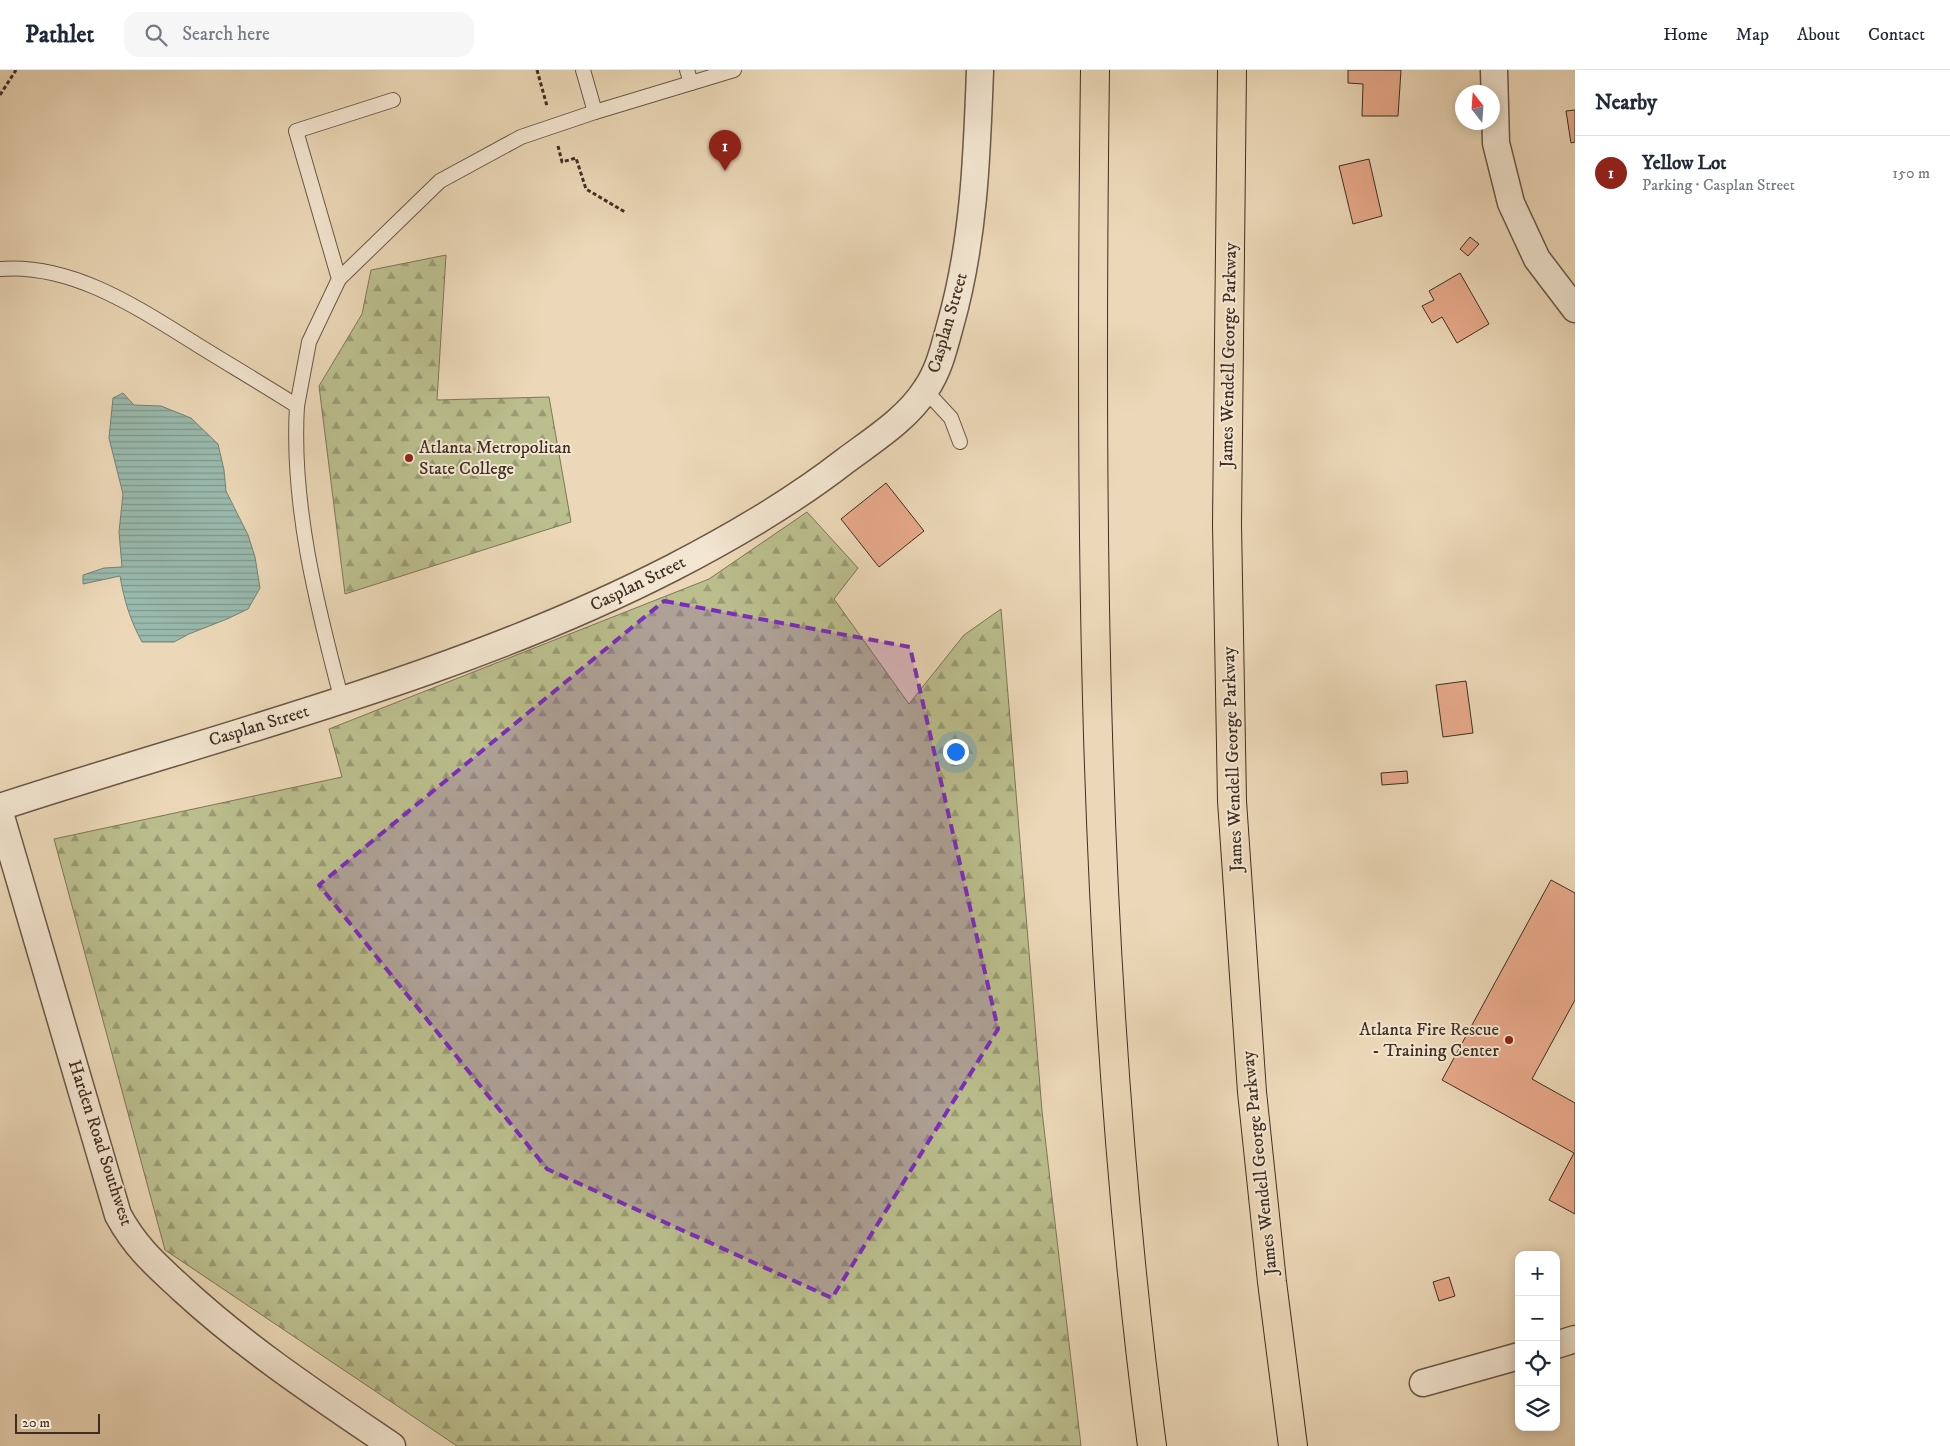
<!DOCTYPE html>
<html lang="en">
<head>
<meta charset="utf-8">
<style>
	body { margin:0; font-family:"IM FELL DW Pica",serif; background:#f6f6f7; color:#1f2937 }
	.controls { position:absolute; right:15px; bottom:15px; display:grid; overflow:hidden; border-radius:10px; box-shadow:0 2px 12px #0003 }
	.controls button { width:45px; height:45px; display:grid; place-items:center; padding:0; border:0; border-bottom:1px solid #e0e1e3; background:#fff; color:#1f2937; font:25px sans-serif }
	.compass { position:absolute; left:1455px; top:15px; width:45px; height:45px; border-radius:50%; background:#fff; box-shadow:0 2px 12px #0003; rotate:343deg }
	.scale { position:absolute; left:15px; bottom:12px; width:85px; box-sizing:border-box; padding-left:5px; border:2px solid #3f2e21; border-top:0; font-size:14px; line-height:18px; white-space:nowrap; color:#3f2e21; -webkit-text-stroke:4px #f3e6d1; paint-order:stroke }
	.you { position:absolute; left:955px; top:681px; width:18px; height:18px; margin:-12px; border:4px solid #fff; border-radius:50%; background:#1a73e8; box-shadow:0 0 0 8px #1a73e833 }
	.badge { display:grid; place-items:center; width:32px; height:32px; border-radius:50%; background:#8f2418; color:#fff; font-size:16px; font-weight:700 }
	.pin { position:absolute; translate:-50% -41px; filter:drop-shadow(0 1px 2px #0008) }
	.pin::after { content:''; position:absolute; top:26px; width:18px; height:15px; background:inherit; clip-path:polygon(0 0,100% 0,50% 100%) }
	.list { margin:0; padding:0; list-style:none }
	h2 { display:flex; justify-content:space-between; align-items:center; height:65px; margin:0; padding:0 20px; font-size:21px }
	h2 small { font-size:16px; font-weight:400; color:#747a83 }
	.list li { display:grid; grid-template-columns:32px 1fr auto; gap:15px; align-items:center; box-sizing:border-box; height:75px; padding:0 20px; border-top:1px solid #e0e1e3 }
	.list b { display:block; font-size:19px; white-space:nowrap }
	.list p { margin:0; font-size:16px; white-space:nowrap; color:#747a83 }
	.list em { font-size:16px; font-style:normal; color:#747a83 }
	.icon { flex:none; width:28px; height:28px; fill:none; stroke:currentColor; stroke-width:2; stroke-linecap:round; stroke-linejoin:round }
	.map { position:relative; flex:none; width:1575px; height:1376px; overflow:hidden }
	header { display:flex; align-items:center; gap:30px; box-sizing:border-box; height:70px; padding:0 25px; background:#fff; border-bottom:1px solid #e0e1e3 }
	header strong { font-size:24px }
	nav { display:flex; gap:28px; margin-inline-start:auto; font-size:18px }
	.search { width:350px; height:45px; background:#f6f6f7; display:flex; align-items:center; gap:12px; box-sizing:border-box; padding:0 18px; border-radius:15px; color:#747a83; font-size:19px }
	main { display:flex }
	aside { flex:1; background:#fff }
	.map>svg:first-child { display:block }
	.forest { fill:url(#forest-firs); stroke:#7d7657 }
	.water { fill:url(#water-rules); stroke:#758276 }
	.building { fill:#e7a98b; stroke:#3f2e21 }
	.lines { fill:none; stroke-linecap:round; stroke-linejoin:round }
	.lane-casing { stroke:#6a5847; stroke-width:16 }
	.street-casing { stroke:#6a5847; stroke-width:29 }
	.highway-casing { stroke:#3f2e21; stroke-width:30 }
	.path { stroke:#3f2e21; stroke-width:3; stroke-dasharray:4 2.5; stroke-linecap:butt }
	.lane { stroke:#f3e6d1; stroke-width:14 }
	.street { stroke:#f3e6d1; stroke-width:26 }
	.highway { stroke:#ecd8b8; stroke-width:28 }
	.marked { fill:#7b2cbf; fill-opacity:0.2; stroke:#7b2cbf; stroke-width:4; stroke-dasharray:10 6; stroke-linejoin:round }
	.poi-dot { fill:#8f2418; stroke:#f3e6d1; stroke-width:2 }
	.labels { text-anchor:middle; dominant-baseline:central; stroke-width:4; stroke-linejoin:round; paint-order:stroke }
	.street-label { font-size:18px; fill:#3f2e21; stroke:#f3e6d1 }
	.poi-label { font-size:18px; fill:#3f2e21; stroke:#f3e6d1; text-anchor:start }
</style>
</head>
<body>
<header>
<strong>Pathlet</strong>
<div class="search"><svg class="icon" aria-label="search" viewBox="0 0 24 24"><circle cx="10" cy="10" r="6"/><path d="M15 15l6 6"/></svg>Search here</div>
<nav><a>Home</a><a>Map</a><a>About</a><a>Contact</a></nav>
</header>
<main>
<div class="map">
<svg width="1575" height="1376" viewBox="0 0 1575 1376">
	<defs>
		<pattern id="forest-firs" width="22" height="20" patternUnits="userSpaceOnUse" patternTransform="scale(1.25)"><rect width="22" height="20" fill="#bbbe8d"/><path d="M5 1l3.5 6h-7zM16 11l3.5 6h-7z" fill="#999b73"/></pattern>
		<pattern id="water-rules" width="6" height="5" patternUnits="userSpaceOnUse" patternTransform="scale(1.25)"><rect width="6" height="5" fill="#99baae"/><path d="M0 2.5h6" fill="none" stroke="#7e988d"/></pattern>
	</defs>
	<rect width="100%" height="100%" fill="#ecd8b8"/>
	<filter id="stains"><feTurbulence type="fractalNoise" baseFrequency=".004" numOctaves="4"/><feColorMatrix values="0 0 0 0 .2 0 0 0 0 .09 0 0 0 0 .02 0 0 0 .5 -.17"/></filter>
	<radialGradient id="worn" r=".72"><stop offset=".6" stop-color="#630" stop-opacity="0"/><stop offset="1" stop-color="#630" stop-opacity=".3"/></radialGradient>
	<g class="forest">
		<path d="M446,185L437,330L549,327L571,452L345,524L319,316L362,244L371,200Z"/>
		<path d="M807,442L858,498L834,529L909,634L964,565L1001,539L1042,1041L1081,1376H457L165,1180L54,769L342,707L329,659L709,509Z"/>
	</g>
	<path class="water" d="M123,323L134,335L161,336L191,348L218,374L224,400L226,421L248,465L255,487L260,518L248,539L227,549L189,564L174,572H142C130,550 124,530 120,506L83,514V505L104,498L122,497L119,462L123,424L109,368L113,328Z"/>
	<g class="building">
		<path d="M1348,0H1401L1398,46H1362L1363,14L1348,13Z"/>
		<path d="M1575,40V72L1571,73L1566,41Z"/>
		<path d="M1369,89L1382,146L1353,154L1339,96Z"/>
		<path d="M1470,167L1479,174L1468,186L1460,179Z"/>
		<path d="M1460,203L1489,254L1457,273L1442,247L1432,253L1422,236L1434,230L1429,221Z"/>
		<path d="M886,413L924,461L879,497L841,449Z"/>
		<path d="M1466,611L1473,663L1443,667L1436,615Z"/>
		<path d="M1407,701L1408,713L1382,715L1381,703Z"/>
		<path d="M1551,810L1575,823V930L1532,1009L1575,1033V1144L1549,1130L1574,1083L1442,1010Z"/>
		<path d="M1449,1207L1455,1226L1439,1231L1433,1212Z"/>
	</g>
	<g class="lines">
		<g class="lane-casing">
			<g id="lane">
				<path d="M583,0L595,42L734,0"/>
				<path d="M687,0L691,13"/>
				<path d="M0,199C72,193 138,238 196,274C230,295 264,315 297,336C291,435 317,536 342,631"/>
				<path d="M339,209L440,111L521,67L595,42"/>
				<path d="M926,321L951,348L960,372"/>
				<path d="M297,336L309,272L339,209L296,61L393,30"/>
			</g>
		</g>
		<g class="street-casing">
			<g id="street">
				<path d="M1494,0L1496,73L1511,133L1537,189L1575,239"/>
				<path d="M0,737C226,663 459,607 672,498C732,467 791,433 845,391C873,370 907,349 926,319C939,300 944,278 950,256C974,172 977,86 980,0"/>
				<path d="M0,743L118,1145C136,1178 155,1194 182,1219C247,1279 320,1327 392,1376"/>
				<path d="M1556,1275L1575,1269"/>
				<path d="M1423,1313L1519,1286"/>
			</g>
		</g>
		<g class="highway-casing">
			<g id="highway">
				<path d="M1095,0C1089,459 1092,920 1152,1376"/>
				<path d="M1232,0L1227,454L1232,731L1252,1022L1272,1212L1293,1376"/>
			</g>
		</g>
		<g class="path">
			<path d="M537,0L547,36"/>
			<path d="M0,25L16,0"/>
			<path d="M558,76L562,92L576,88L586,119L625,142"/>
		</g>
		<use href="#lane" class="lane"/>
		<use href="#street" class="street"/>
		<use href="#highway" class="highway"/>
	</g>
	<path class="marked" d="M664,531L910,577L998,959L832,1228L547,1099L319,815Z"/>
	<g class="poi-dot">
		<circle cx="409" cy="388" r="5"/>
		<circle cx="1509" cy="970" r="5"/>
	</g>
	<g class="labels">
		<g class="street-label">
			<text transform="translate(948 253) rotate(-74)">Casplan Street</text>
			<text transform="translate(1229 285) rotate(-89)">James Wendell George Parkway</text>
			<text transform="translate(638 514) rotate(-26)">Casplan Street</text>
			<text transform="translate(259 656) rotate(-17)">Casplan Street</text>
			<text transform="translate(1233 689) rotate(-92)">James Wendell George Parkway</text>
			<text transform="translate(100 1073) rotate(72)">Harden Road Southwest</text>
			<text transform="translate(1260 1093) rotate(-96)">James Wendell George Parkway</text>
		</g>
		<g class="poi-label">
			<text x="419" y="378">Atlanta Metropolitan<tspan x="419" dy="21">State College</tspan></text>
			<text x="1499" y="960" text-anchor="end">Atlanta Fire Rescue<tspan x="1499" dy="21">- Training Center</tspan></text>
		</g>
	</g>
	<rect width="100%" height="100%" filter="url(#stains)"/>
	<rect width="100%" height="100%" fill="url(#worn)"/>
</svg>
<div class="controls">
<button>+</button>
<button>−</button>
<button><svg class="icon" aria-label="locate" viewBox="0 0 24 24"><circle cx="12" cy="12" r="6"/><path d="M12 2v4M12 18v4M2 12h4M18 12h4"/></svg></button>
<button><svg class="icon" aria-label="layers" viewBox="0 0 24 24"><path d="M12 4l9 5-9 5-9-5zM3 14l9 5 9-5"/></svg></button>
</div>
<svg class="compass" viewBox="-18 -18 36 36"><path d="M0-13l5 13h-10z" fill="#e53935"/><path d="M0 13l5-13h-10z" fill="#747a83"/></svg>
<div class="scale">20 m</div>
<div class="you"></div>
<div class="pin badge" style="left:725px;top:101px">1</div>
</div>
<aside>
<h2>Nearby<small></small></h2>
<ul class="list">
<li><span class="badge">1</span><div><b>Yellow Lot</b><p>Parking · Casplan Street</p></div><em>150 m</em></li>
</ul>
</aside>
</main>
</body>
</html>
